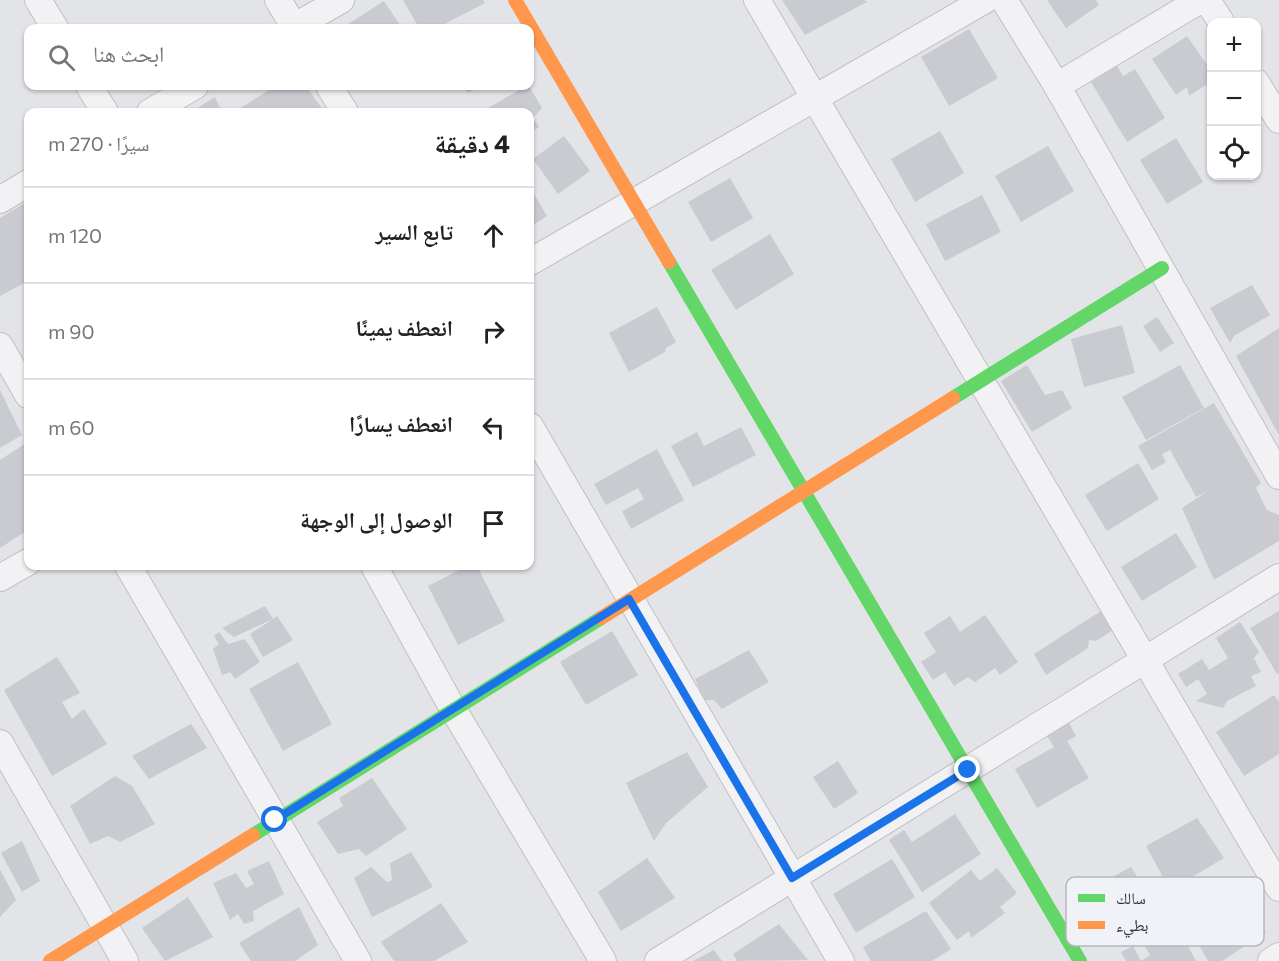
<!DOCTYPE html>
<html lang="ar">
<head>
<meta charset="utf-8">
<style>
	body { margin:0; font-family:Commissioner,"Noto Naskh Arabic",sans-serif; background:#f2f2f2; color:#222; direction:rtl }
	.controls { position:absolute; right:18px; top:18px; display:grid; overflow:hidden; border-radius:12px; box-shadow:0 2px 4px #0004 }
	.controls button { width:54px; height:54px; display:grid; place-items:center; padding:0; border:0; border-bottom:2px solid #e0e0e0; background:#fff; color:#222; font:30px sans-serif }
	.stop { position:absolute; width:18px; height:18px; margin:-14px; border:4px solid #1a73e8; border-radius:50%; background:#fff }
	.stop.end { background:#1a73e8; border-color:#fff; box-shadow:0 2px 6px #0008 }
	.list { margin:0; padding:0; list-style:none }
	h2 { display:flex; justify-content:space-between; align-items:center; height:78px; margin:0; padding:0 24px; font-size:26px }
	h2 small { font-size:20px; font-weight:400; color:#767676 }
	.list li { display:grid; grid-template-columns:39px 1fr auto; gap:18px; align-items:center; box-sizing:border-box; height:96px; padding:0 24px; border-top:2px solid #e0e0e0 }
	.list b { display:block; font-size:22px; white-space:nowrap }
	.list em { font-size:20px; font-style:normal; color:#767676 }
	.icon { flex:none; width:33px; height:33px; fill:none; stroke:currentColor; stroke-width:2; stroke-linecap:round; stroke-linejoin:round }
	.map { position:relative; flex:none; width:1279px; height:961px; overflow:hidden; direction:ltr }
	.search { position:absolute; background:#fff; box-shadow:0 2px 4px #0004; left:24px; top:24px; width:510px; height:66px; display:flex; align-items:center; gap:15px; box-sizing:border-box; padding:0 21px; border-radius:12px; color:#767676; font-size:22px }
	.panel { position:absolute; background:#fff; box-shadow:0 2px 4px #0004; left:24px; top:108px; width:510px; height:462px; border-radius:12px; direction:rtl }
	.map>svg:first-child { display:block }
	.building { fill:#cacbd0 }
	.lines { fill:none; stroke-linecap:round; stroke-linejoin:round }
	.street-casing { stroke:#c0c1c4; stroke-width:28 }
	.street { stroke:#f2f2f5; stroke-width:26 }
	.fast { stroke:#63d668; stroke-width:14 }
	.slow { stroke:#ff974d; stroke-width:14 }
	.route { stroke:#1a73e8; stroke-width:8 }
	.key { fill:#f1f2f7; stroke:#b6b7c0; stroke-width:1.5 }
	.key-label { font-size:16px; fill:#2b2e40 }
</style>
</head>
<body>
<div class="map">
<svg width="1279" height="961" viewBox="0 0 1279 961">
	<rect width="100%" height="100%" fill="#e3e4e7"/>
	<g class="building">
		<path d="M403,0H483L485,3L437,28H419Z"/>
		<path d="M782,0H865L867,2L805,35Z"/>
		<path d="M1047,0H1096L1099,5L1066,28Z"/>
		<path d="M384,1L402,28H342Z"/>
		<path d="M969,29L998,78L949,106L921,57Z"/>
		<path d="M1187,36L1212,72V81L1189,96L1187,87L1176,95L1152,59Z"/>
		<path d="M1117,66L1123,76L1135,69L1165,118L1127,142L1091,82Z"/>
		<path d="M275,86H306L323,110L242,112L239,109Z"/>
		<path d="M463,86H479L468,93Z"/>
		<path d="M526,86H529L542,108L533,118L539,127L530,133V112H481Z"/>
		<path d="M215,97L222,112H191Z"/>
		<path d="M940,131L964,173L915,202L891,159Z"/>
		<path d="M564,136L590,171L558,194L533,159Z"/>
		<path d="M1176,138L1203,182L1167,204L1140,160Z"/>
		<path d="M1048,146L1074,191L1021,222L995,176Z"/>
		<path d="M730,178L753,218L711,242L688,202Z"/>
		<path d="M530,187L547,216L533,225L530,220Z"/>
		<path d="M982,195L1001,232L945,261L926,224Z"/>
		<path d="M28,201V281L0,296V218Z"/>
		<path d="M770,234L794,274L736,310L711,270Z"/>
		<path d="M1252,285L1270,315L1234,336L1230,343L1210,308Z"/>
		<path d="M657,307L676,342L666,348L665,352L629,372L609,333Z"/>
		<path d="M1157,317L1174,343L1160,352L1143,326Z"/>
		<path d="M1122,325L1135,373L1084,387L1071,339Z"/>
		<path d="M1279,328V435L1236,356Z"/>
		<path d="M1027,365L1045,395L1062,390L1072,408L1032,432L1001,381Z"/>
		<path d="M1180,365L1204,408L1146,440L1122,397Z"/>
		<path d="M0,390L22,435L0,448Z"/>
		<path d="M1214,403L1261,483L1256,488L1267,510L1279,515V541L1214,580L1182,508L1211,489L1196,497L1170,450L1162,454L1166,462L1152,470L1138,446Z"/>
		<path d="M741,427L756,455L693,487L671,446L697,432L704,446Z"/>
		<path d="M28,442V530L0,548V460Z"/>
		<path d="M657,449L684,500L631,529L622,511L644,499L638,488L606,505L594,484Z"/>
		<path d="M1138,463L1159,499L1107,531L1085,495Z"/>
		<path d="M1176,533L1197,567L1142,601L1121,567Z"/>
		<path d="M467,566H477L505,621L458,645L428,586Z"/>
		<path d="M265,606L273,619L277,616L293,640L263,657L250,634L273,619L234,637L222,628Z"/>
		<path d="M1101,611L1113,630L1096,641L1089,640L1088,648L1046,675L1034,654Z"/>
		<path d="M1279,611V673L1277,674L1250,628Z"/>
		<path d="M985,615L1018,662L1000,675L995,668L975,682L968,677L954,686L945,672L933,680L921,662L936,652L924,633L950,616L960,632Z"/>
		<path d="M1240,622L1259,652L1254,658L1261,672L1251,676L1256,686L1227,701L1223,708L1196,701L1207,694L1198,679L1186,687L1178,674L1202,659L1209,670L1228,658L1216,638Z"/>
		<path d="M612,631L638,675L586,705L560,662Z"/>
		<path d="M219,632L228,644L245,639L260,662L235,679L230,672L222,675L213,649L219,644L214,636Z"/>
		<path d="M749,650L769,682L722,709L714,700H704L695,679Z"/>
		<path d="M57,657L80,693L62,702L72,719L84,709L107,744L52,776L4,690Z"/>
		<path d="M298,662L332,724L283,751L249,689Z"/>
		<path d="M1274,695L1279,702V754L1244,776L1216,732Z"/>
		<path d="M1069,723L1076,736L1067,741L1089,778L1037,808L1015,769L1054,747L1047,736Z"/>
		<path d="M191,724L207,748L149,779L132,756Z"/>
		<path d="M687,752L708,787L666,823L654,841L626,783Z"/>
		<path d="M838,761L858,793L834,809L813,777Z"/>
		<path d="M115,776L132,786L155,824L120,842L108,836L90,844L70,806Z"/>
		<path d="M372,778L407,829L366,856L359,849L338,854L317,822L343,806L339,798Z"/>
		<path d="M955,814L981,854L922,892L889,840L904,830L912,842Z"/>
		<path d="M1197,818L1224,858L1170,890L1146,846Z"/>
		<path d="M22,841L40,881L22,892L1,853Z"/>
		<path d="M411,852L433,887L372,917L354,878L371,867L387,882L392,880L390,863Z"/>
		<path d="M647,858L675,898L621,931L598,892Z"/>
		<path d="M892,859L915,897L856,933L833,894Z"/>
		<path d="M269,861L284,894L253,911L254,921L244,924L238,914L230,920L213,883L236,873L246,888L254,884L247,871Z"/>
		<path d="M1131,867L1154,903L1107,929L1085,892Z"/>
		<path d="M997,868L1017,893L1000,907L1005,913L971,938L969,931L957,940L929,903L971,870L980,881Z"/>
		<path d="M0,869L16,900L0,917Z"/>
		<path d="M1235,880L1266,932L1222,961H1208L1182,915Z"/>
		<path d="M188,897L213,937L165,961L142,928Z"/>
		<path d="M441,903L468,942L434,961H394L381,942Z"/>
		<path d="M1171,904L1177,916L1173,918L1196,961H1126L1121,952L1133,946L1141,961L1150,955L1137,933L1155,922L1151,915Z"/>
		<path d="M299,907L318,945L295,961H251L239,943Z"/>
		<path d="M926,911L951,949L932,961H871L863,947Z"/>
		<path d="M779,924L808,960L737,961L733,954Z"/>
		<path d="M714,950L722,961H693Z"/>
	</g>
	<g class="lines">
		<g class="street-casing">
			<g id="street">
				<path d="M38,0L55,28"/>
				<path d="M278,0L295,28"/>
				<path d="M757,0L1279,888"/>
				<path d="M1004,0L1057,86L1279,476"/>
				<path d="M1207,0L1221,22"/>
				<path d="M292,28L341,0"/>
				<path d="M1256,82L1279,120"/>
				<path d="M89,86L105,112"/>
				<path d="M329,86L345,112"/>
				<path d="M1057,86L1200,0"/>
				<path d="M150,112L195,86"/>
				<path d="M0,200L28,183"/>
				<path d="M530,262L985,0"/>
				<path d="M0,346L28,395"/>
				<path d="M530,426L841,961"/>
				<path d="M128,566L358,961"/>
				<path d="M374,566L453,709L603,961"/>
				<path d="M0,578L28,562"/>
				<path d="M0,743L125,961"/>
				<path d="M658,961L1279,577"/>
				<path d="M1271,961L1279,956"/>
			</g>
		</g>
		<use href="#street" class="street"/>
		<g class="fast">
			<path d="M669,262L1080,961"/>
			<path d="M953,398L1162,268"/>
			<path d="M253,835L601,618"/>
		</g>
		<g class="slow">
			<path d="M515,0L669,262"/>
			<path d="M601,618L953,398"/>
			<path d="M50,961L253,835"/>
		</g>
	</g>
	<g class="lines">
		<path class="route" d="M275,820L629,599L792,878L968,770"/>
	</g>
	<rect x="1066" y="877" width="198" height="69" rx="9" class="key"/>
	<rect x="1078" y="894" width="27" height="8" fill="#63d668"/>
	<rect x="1078" y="921" width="27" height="8" fill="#ff974d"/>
	<g class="key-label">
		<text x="1116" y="904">سالك</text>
		<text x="1116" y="931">بطيء</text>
	</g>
</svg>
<div class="controls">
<button>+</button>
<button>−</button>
<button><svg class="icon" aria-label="locate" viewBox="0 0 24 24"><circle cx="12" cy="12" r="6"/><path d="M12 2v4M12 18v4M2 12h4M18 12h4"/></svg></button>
</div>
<div class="stop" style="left:275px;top:820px"></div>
<div class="stop end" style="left:968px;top:770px"></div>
<div class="search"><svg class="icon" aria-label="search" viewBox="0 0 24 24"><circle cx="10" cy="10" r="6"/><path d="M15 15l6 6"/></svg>ابحث هنا</div>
<section class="panel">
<h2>4 دقيقة<small>سيرًا · 270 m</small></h2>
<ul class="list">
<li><svg class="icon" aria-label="ahead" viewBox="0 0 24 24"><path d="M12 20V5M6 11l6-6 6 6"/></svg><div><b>تابع السير</b></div><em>120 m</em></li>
<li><svg class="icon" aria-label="right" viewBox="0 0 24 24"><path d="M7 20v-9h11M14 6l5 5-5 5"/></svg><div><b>انعطف يمينًا</b></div><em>90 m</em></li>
<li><svg class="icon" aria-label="left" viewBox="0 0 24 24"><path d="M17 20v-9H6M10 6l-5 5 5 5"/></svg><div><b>انعطف يسارًا</b></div><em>60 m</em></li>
<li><svg class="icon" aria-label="arrive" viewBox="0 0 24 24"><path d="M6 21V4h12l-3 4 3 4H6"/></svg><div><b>الوصول إلى الوجهة</b></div></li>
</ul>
</section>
</div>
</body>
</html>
